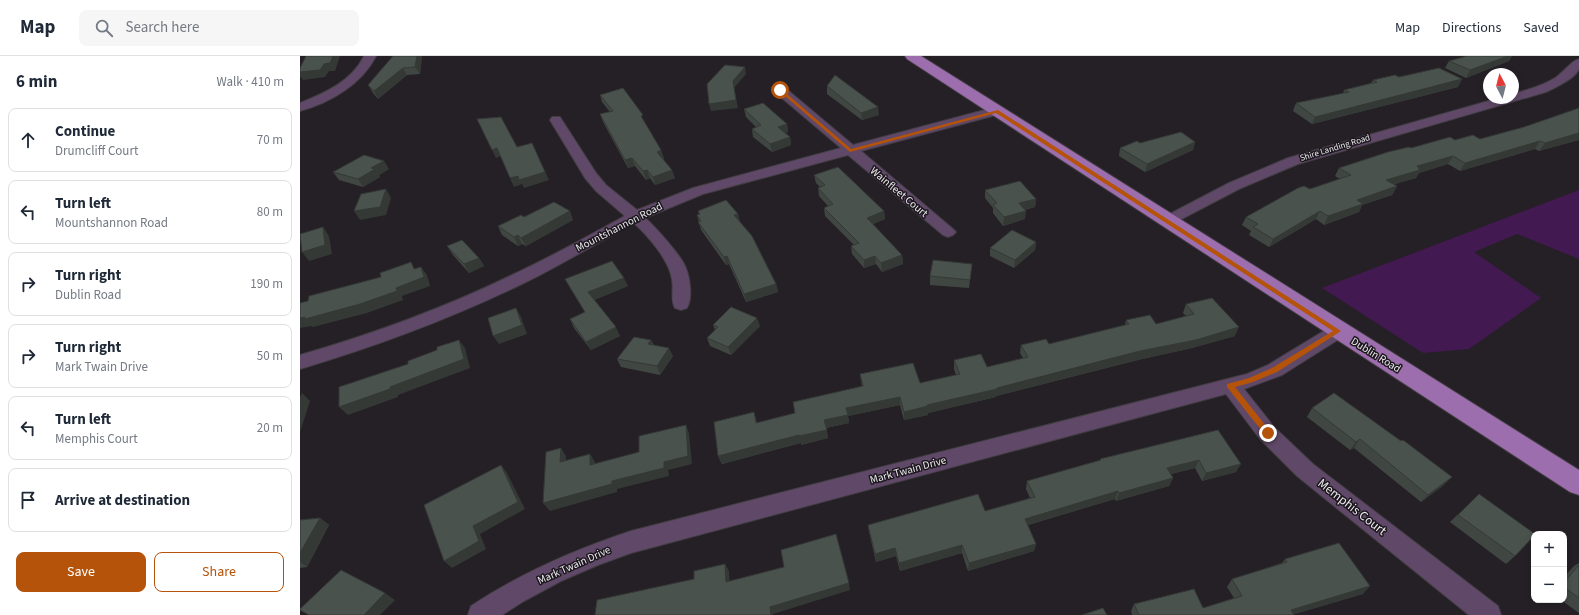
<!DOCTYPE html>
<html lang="en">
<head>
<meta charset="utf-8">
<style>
	body { margin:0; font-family:"Source Sans 3",sans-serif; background:#f6f6f7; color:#1f2937 }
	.controls { position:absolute; right:12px; bottom:12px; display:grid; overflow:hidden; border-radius:8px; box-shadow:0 2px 6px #0003 }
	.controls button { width:36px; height:36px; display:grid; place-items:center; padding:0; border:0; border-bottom:1px solid #e0e1e3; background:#fff; color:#1f2937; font:20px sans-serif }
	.compass { position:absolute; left:1183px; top:12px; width:36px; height:36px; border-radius:50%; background:#fff; box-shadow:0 2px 6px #0003; rotate:353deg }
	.stop { position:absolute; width:12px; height:12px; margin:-9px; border:3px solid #b45309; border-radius:50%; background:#fff }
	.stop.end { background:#b45309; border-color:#fff; box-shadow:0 1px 4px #0008 }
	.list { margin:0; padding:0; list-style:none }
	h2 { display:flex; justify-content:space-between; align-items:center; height:52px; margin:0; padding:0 16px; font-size:17px }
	h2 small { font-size:13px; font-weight:400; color:#747a83 }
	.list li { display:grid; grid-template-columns:26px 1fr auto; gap:12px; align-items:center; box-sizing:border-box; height:64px; margin:0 8px 8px; padding:0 8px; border:1px solid #e0e1e3; border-radius:8px }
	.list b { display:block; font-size:15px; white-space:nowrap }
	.list p { margin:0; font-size:13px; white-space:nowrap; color:#747a83 }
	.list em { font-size:13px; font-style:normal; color:#747a83 }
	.actions { display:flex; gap:8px; padding:12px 16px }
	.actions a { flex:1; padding:9px 0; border:1px solid #b45309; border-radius:8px; text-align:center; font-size:14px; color:#b45309 }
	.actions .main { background:#b45309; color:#fff }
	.icon { flex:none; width:22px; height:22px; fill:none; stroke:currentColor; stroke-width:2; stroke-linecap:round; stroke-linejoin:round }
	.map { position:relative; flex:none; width:1279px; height:559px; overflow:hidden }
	header { display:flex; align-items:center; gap:24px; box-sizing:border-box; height:56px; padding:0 20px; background:#fff; border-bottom:1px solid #e0e1e3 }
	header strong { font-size:19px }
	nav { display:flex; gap:22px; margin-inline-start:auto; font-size:14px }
	.search { width:280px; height:36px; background:#f6f6f7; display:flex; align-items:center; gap:10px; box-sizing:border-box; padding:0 14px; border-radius:8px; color:#747a83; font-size:15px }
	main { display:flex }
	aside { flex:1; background:#fff }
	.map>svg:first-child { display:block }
	.green { fill:#421950 }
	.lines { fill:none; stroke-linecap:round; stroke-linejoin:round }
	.minor-casing { stroke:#413c42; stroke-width:2 }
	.primary-casing { stroke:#413c42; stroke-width:2 }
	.minor { fill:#604968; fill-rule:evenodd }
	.primary { fill:#9d6ead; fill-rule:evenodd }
	.wall { fill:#404742 }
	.shaded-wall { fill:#343936 }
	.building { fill:#4a524d; stroke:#343936 }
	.route { fill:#b45309 }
	.labels { text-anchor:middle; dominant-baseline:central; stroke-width:3; stroke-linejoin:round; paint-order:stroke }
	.far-street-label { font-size:9px; fill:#edeaef; stroke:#1b171d }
	.street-label { font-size:11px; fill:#edeaef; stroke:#1b171d }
	.near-street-label { font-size:13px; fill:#edeaef; stroke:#1b171d }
</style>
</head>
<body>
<header>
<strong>Map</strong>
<div class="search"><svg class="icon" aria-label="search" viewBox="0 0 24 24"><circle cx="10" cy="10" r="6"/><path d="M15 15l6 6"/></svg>Search here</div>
<nav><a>Map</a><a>Directions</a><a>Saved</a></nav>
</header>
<main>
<aside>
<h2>6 min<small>Walk · 410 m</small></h2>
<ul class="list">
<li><svg class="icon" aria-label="ahead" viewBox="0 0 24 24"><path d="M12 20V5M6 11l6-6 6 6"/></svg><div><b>Continue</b><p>Drumcliff Court</p></div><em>70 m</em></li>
<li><svg class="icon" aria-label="left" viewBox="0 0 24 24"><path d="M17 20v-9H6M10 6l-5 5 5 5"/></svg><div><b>Turn left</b><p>Mountshannon Road</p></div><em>80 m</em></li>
<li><svg class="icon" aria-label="right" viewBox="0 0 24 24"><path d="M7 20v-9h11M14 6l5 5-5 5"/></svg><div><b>Turn right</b><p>Dublin Road</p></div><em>190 m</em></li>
<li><svg class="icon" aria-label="right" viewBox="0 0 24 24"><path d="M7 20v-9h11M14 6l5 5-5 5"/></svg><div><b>Turn right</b><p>Mark Twain Drive</p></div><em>50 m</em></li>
<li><svg class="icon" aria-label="left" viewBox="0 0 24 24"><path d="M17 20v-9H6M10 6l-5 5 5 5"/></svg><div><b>Turn left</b><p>Memphis Court</p></div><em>20 m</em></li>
<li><svg class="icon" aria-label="arrive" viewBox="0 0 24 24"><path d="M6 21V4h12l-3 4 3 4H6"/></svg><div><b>Arrive at destination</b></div></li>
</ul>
<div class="actions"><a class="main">Save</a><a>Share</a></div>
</aside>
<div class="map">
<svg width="1279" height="559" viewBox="0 0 1279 559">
	<rect width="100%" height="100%" fill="#252026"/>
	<path class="green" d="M1279,134V203L1217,178L1174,196L1241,242L1169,293L1123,297L1022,232Z"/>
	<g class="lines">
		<g class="minor-casing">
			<g id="minor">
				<path d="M64,0H76C62,28 30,47 0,55V47C25,37 52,25 64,0Z"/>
				<path d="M1279,3C1279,6 1279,9 1279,12C1277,22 1254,32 1246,36L998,108L939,133L872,168L867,170L862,168L859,165L862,162L929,127L988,102L1199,42H1213V38C1227,34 1242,30 1255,22C1262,18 1272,4 1279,3Z"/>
				<path d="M480,30L484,31L553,89L692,52H700L702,55L700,58L561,95L653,173L656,176L653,179L648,181L643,179L548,99L403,138L345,162C354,169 381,200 385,210C390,221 393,242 387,252L381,254L375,252C370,244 374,234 372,224C370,205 348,180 334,167C297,187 261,209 224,227C152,262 77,290 0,313V299C73,278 144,252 212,219C251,201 288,180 325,160L296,135L285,122L250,64L252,61H260L296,117L306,129L337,154L393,132L541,92L476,37L474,34L476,31Z"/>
				<path d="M1038,269L1044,270L1047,275L1044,280L982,319L944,333L974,371L1013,408L1198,550L1201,559H1169L997,420L960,383L926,338L331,497L298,509L261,525L224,545L202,559H168L171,550C221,517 274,494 331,475L947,318L968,309L1032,270Z"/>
			</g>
		</g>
		<g class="primary-casing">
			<path id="primary" d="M605,0H621L1279,414V439L1270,436L607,3Z"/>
		</g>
		<use href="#minor" class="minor"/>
		<use href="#primary" class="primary"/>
	</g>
	<g class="wall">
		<path d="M122,0L120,18L107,19L78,43L73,37L68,29Z"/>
		<path d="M1149,5H1209L1166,22L1145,12Z"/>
		<path d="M1099,21L1162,23L1158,31L1012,68L993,55L996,47L1043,38L1044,34L1071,27L1073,24Z"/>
		<path d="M527,30L579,59L562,64L527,38Z"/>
		<path d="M300,39L345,67L361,94L364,103H363L375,122L355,129L350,122L346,124L335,110L328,112L303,66L300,58L310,56L302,46Z"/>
		<path d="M1279,51V84L1239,95L1235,93L1160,115L1148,108L1119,117L1116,122L1094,128L1097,130L1092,139L1062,149L1059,156L1024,169L1016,163L969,191L949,179L951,175L942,169L946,161L1010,133L1040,123L1035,120L1039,112L1111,92L1155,84L1180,83L1224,71L1278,53Z"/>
		<path d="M444,53L487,68L488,76L485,77L490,81L491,89L472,96L453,81L452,73L456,71L446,61Z"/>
		<path d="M895,86L893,94L845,116L819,100L820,92Z"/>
		<path d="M89,113L79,119L80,121L63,131L39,124L33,116Z"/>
		<path d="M514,119L584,155L585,163L573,168L602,199L603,208L582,216L576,208L564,212L552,198L551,190L554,189L525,160L524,152L528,150L519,140L518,132L520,131L516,127Z"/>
		<path d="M685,134L736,143L735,151L725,154V163L703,170L693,157V152L685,142Z"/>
		<path d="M398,155L438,158L440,166L476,228L478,236L446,246L429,208L426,209L401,174L397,159L399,158Z"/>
		<path d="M224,161L273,164L226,190L222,188L218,190L202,179L198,170Z"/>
		<path d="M736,186L735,194L714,212L690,200V192Z"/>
		<path d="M147,190L179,202L184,210L169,217L153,199Z"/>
		<path d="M672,208L669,232L630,229V220Z"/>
		<path d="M265,223L328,230L294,244L320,280L291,294L274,272L270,263L285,256L270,232Z"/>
		<path d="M886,248L935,280L892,292L838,304L696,340V341L628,357V359L604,364L600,349L548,360L549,367L526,372L528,382L501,389V387L422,408L418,400L454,356L457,367L495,357L562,331L560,318L620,327L656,319L654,313V304L687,311L723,302L720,297L721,289L749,288L825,269L826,264L856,268L886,260L883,257Z"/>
		<path d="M413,269L460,270L431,299L410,290L407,282L415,274Z"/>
		<path d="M351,284L354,289L373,300L360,319L321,311L317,303Z"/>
		<path d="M1012,352L1144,429L1121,446L1054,392L1050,394L1007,361Z"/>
		<path d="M918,374L936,416L902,425L895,412L871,418L873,422L869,430L816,445L815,443L728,469L736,488L734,495L668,515L662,497L600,515L596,500L576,506L569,476L568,469L685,455L730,442L726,433L727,425L800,404V403Z"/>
		<path d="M1179,438L1215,500L1206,508L1150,466Z"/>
		<path d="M20,462L29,469L7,511L0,512V464Z"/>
		<path d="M985,503L1063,538L994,558V559H832L831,555L834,548L903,552L934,542L927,531L932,523L982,507Z"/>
		<path d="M1279,507V557L1261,544H1264V521L1274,510Z"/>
	</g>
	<g class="shaded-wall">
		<path d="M33,0H40L35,15H29L25,21L3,24L0,20V16L24,8Z"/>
		<path d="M117,0H122L120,18L115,11Z"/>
		<path d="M1208,0H1212L1209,5L1166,22L1170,14Z"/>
		<path d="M445,11L446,18L434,32L438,52L411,55L409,48L433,25Z"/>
		<path d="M103,12L107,19L78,43L74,35Z"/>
		<path d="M1162,23L1158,31L1012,68L1015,61Z"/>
		<path d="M578,51L579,59L562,64L561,57Z"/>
		<path d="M487,68L488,76L479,79L478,71Z"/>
		<path d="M1279,77V84L1239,95L1245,87Z"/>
		<path d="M490,81L491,89L472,96L470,88Z"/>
		<path d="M1240,85L1235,93L1160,115L1165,107Z"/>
		<path d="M895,86L893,94L845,116L847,108Z"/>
		<path d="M232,87L249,124L224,132L222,128L214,131L210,122Z"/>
		<path d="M197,92L201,100L196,102L192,94Z"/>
		<path d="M361,94L364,103L359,104L357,96Z"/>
		<path d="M1153,100L1148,108L1119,117L1116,122L1082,132L1086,124L1117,110Z"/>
		<path d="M332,102L335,110L328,112L325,104Z"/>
		<path d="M84,105L89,113L79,119L80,121L63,131L58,123L71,112Z"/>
		<path d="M347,114L350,122L346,124L343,115Z"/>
		<path d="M372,114L375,122L355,129L353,121Z"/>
		<path d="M1097,130L1092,139L1062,149L1059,156L1024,169L1028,160L1057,144Z"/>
		<path d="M86,133L91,142L86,159L60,164L54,155Z"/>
		<path d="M736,143L735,151L719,155V147Z"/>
		<path d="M270,155L273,164L226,190L221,182Z"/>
		<path d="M584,155L585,163L568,170L567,162Z"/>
		<path d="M726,155L725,163L703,170L704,161Z"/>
		<path d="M1020,155L1016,163L969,191L973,183Z"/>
		<path d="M438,158L440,166L434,159Z"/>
		<path d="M23,171L29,180L32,198L9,205L2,196Z"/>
		<path d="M218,179L222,188L218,190L214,181Z"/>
		<path d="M736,186L735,194L714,212L715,204Z"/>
		<path d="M602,199L603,208L582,216L581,207Z"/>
		<path d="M427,200L429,208L426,209L424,201Z"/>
		<path d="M575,200L576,208L564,212V204Z"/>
		<path d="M179,202L184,210L169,217L164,208Z"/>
		<path d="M121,211L127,219L130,230L102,240L103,244L67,257L13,271L11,270L0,272V262L96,232Z"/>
		<path d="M324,222L328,230L292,245L288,236Z"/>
		<path d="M476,228L478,236L446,246L444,238Z"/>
		<path d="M216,252L221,261L227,278L199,288L193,280Z"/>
		<path d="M457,262L460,270L431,299L428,291Z"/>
		<path d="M316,271L320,280L291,294L286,286Z"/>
		<path d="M939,271L935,280L892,292L838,304L696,340V341L628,357V359L604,364V356L627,349L840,295Z"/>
		<path d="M159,284L165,292L170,312L98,339V341L48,359L39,351L90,331Z"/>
		<path d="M351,284L355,293L348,288Z"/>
		<path d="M369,292L373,300L360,319L357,310Z"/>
		<path d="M2,337L10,345L0,376V341Z"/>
		<path d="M600,341V349L548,360L549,367L526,372L524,364L546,352Z"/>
		<path d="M386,369L389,377L392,408L368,414L369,420L317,433V436L250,455L243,447L312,425L364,406Z"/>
		<path d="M527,374L528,382L501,389V387L422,408L418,400L499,379Z"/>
		<path d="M1060,383L1054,392L1050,394L1056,386Z"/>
		<path d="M261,392L266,400V414L260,406Z"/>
		<path d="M290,398L295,406V417L290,409Z"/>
		<path d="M899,404L895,412L863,420L867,412Z"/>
		<path d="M941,408L936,416L902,425L906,417Z"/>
		<path d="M201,409L207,417L225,453L180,478L186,493L152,512L144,505L173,470Z"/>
		<path d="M1152,421L1144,429L1121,446L1128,439Z"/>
		<path d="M873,422L869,430L816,445L819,437Z"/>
		<path d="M818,435L815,443L723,470L725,463Z"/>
		<path d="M20,462L29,469L7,511L0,506V497Z"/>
		<path d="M736,488L734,495L668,515L669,507Z"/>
		<path d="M662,489V497L600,515L599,507Z"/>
		<path d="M595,492L596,500L576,506L575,498Z"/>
		<path d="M425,508L429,515L430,533L426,526Z"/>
		<path d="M549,527L550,534L473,558V559H471L470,551Z"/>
		<path d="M1070,530L1063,538L992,559L991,554Z"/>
		<path d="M85,537L95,544L80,559H64Z"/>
	</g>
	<g class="building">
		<path d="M6,0H33L30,7L24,8L20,14L0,16V12Z"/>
		<path d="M93,0H117L115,11L103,12L74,35L68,29Z"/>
		<path d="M1167,0H1208L1170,14L1149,5Z"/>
		<path d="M425,9L445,11L433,25L436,44L409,48L407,28Z"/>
		<path d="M1139,12L1162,23L1015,61L996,47L1049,36L1044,34L1077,26L1073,24L1095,19L1099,21Z"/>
		<path d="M535,19L578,51L561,57L527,30Z"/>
		<path d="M323,32L343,59L341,60L361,94L357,96L372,114L353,121L347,114L343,115L332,102L325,104L300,58L313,55L300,39Z"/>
		<path d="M463,47L487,68L478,71L490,81L470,88L452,73L461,69L444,53Z"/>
		<path d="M1279,52V77L1245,87L1240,85L1165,107L1153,100L1117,110L1120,114L1086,124L1097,130L1057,144L1063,148L1028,160L1020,155L973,183L953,171L958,168L946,161L998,132L1004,130L1010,133L1051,119L1039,112L1088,96L1109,91L1111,92L1150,81L1155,84L1173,79L1180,83L1224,71Z"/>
		<path d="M201,61L217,91L232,87L245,116L219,124L218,120L210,122L197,92L192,94L177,63Z"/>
		<path d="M881,76L895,86L847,108L820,92L837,85L840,87Z"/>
		<path d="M64,99L84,105L71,112L75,113L58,123L33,116Z"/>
		<path d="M538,111L584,155L567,162L602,199L581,207L575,200L564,204L551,190L559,187L524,152L533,148L518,132L525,129L514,119Z"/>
		<path d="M720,125L736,143L719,147L726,155L704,161L693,149L697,147L685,134Z"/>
		<path d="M86,133L80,151L54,155L61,138Z"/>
		<path d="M426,144L438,158L434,159L452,180L476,228L444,238L427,200L424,201L398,166L401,165L397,159L400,158L398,155Z"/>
		<path d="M254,146L270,155L221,182L218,179L214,181L198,170L221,159L224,161Z"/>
		<path d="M23,171L25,189L2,196L0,178Z"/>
		<path d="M712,174L736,186L715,204L690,192Z"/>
		<path d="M162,184L179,202L164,208L147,190Z"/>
		<path d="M633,204L672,208L670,224L630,220Z"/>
		<path d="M312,205L324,222L288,236L316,271L286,286L270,263L285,256L265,223Z"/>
		<path d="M111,206L114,213L121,211L124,221L96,232L97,235L60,248L5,263V261L0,262V247L8,245L9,240L81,221L80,217Z"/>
		<path d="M912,242L939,271L896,284L840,295L697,332V333L627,349L628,350L604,356L600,341L546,352L548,359L524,364L527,374L499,380V379L418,400L414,366L454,356L456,367L495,357L493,346L563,330L560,318L613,307L620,327L660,318L654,304L681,298L687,311L728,301L721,289L746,283L749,288L829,268L826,264L850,259L856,268L894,258L886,248Z"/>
		<path d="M431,251L457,262L428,291L407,282L418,271L413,269Z"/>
		<path d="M216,252L222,269L193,280L188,262Z"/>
		<path d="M334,281L351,284L348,288L369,292L357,310L317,303Z"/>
		<path d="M159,284L164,303L90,331V333L39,351V331L108,308V305L137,294V291Z"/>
		<path d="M1034,337L1101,385L1103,384L1152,421L1128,439L1060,383L1056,386L1012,352Z"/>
		<path d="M386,369L388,400L364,406V412L312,425V428L243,447L246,396L261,392L260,406L290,398V409L339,396V380Z"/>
		<path d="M918,374L941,408L906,417L899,404L867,412L873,422L819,437L818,435L725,463L736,488L669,507L662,489L599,507L595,492L575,498L568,469L678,438L685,455L735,441L727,425L801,404L800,403Z"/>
		<path d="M201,409L218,446L173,470L179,485L144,505L124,449Z"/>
		<path d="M1179,438L1235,478H1234V480L1215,500L1158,459Z"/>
		<path d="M20,462L0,497V464Z"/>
		<path d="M536,478L549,527L470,551L471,559H295L297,544L394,523V515L425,508L426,526L484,511L481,494Z"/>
		<path d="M1039,487L1070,530L991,554L994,559H839L834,548L894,533L903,552L942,540L932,523L987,506L985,503Z"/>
		<path d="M1279,509V542L1264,531V526Z"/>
		<path d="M41,514L85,537L64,559H9L0,554V553Z"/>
		<path d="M803,552L807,559H782Z"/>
	</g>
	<path class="route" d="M480,32L551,93L698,54L1041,275L977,316L953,326L935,331L970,375V379H965L927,331V328L949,322L972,312L1033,275L696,57L550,96L478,34Z"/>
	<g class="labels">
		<g class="far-street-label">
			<text transform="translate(1035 92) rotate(-17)">Shire Landing Road</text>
		</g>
		<g class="street-label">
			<text transform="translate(599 136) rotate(40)">Wainfleet Court</text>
			<text transform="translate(319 171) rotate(-27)">Mountshannon Road</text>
			<text transform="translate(1076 299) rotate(32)">Dublin Road</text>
			<text transform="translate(608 414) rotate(-15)">Mark Twain Drive</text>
			<text transform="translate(274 509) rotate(-24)">Mark Twain Drive</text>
		</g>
		<g class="near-street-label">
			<text transform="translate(1052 451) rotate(38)">Memphis Court</text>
		</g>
	</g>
</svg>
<div class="controls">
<button>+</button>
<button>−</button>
</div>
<svg class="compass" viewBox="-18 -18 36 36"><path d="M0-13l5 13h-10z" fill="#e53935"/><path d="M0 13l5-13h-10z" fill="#747a83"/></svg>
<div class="stop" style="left:480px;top:34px"></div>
<div class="stop end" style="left:968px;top:377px"></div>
</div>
</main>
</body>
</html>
